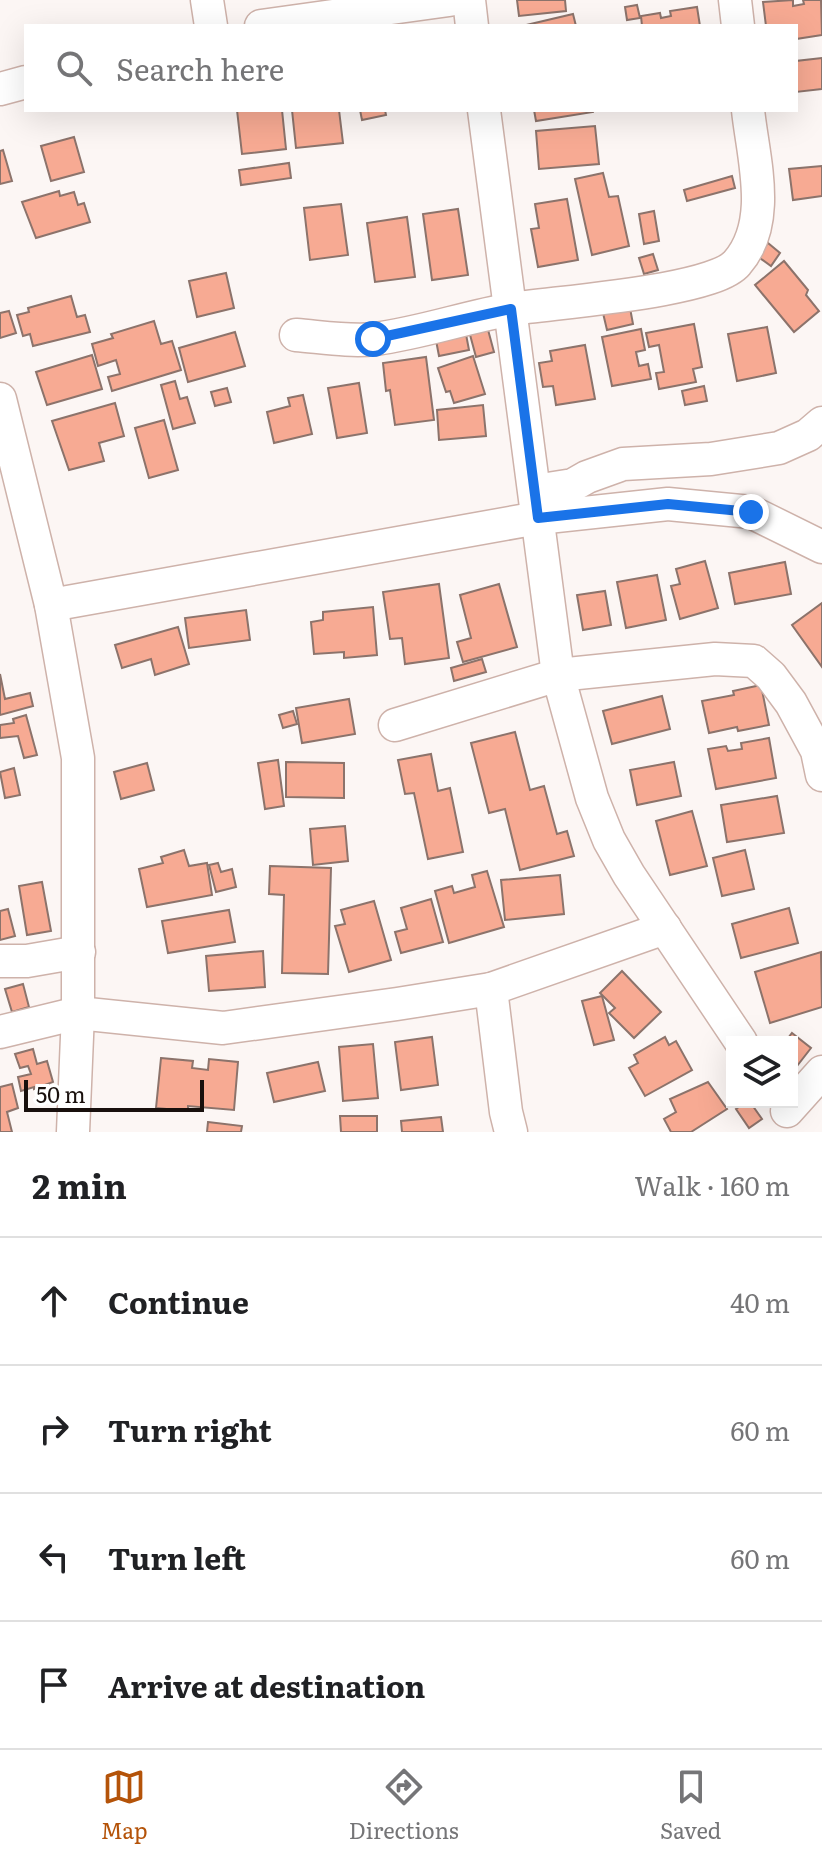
<!DOCTYPE html>
<html lang="en">
<head>
<meta charset="utf-8">
<style>
	body { margin:0; font-family:Literata,serif; background:#f2f2f2; color:#202124 }
	.controls { position:absolute; right:24px; bottom:24px; display:grid; overflow:hidden; border-radius:0px; box-shadow:0 8px 32px #0002 }
	.controls button { width:72px; height:72px; display:grid; place-items:center; padding:0; border:0; border-bottom:2px solid #e0e0e0; background:#fff; color:#202124; font:40px sans-serif }
	.scale { position:absolute; left:24px; bottom:20px; width:180px; box-sizing:border-box; padding-left:8px; border:4px solid #19100d; border-top:0; font-size:22px; line-height:28px; white-space:nowrap; color:#19100d; -webkit-text-stroke:6px #fff; paint-order:stroke }
	.stop { position:absolute; width:24px; height:24px; margin:-18px; border:6px solid #1a73e8; border-radius:50%; background:#fff }
	.stop.end { background:#1a73e8; border-color:#fff; box-shadow:0 2px 8px #0008 }
	.list { margin:0; padding:0; list-style:none }
	h2 { display:flex; justify-content:space-between; align-items:center; height:104px; margin:0; padding:0 32px; font-size:34px }
	h2 small { font-size:26px; font-weight:400; color:#757577 }
	.list li { display:grid; grid-template-columns:52px 1fr auto; gap:24px; align-items:center; box-sizing:border-box; height:128px; padding:0 32px; border-top:2px solid #e0e0e0 }
	.list b { display:block; font-size:30px; white-space:nowrap }
	.list em { font-size:26px; font-style:normal; color:#757577 }
	.icon { flex:none; width:44px; height:44px; fill:none; stroke:currentColor; stroke-width:2; stroke-linecap:round; stroke-linejoin:round }
	.map { position:relative; flex:none; width:822px; height:1132px; overflow:hidden }
	.search { position:absolute; background:#fff; box-shadow:0 8px 32px #0002; left:24px; right:24px; top:24px; height:88px; display:flex; align-items:center; gap:20px; box-sizing:border-box; padding:0 28px; border-radius:0px; color:#757577; font-size:30px }
	.sheet { height:616px; background:#fff }
	nav { display:flex; justify-content:space-around; align-items:center; box-sizing:border-box; height:112px; border-top:2px solid #e0e0e0; background:#fff; font-size:22px; color:#757577 }
	nav a { display:grid; justify-items:center; gap:4px }
	nav .on { color:#b45309 }
	.map>svg:first-child { display:block }
	.building { fill:#f7aa93; stroke:#8c736b; stroke-width:2 }
	.lines { fill:none; stroke-linecap:round; stroke-linejoin:round }
	.minor-casing { stroke:#ceb2aa; stroke-width:35 }
	.minor { stroke:#fff; stroke-width:32 }
	.route { stroke:#1a73e8; stroke-width:10 }
</style>
</head>
<body>
<div class="map">
<svg width="822" height="1132" viewBox="0 0 822 1132">
	<rect width="100%" height="100%" fill="#fcf6f4"/>
	<g class="building">
		<path d="M517,0H565L566,11L519,16Z"/>
		<path d="M793,0V6L804,4L803,0H821L822,35L796,39V26H766L763,2Z"/>
		<path d="M637,5L640,18L627,20L625,7Z"/>
		<path d="M697,7L700,26H642L641,16L660,13L661,18L671,16L670,11Z"/>
		<path d="M573,14L576,26H522Z"/>
		<path d="M822,58V89L796,92V61Z"/>
		<path d="M237,110H282L286,149L242,154Z"/>
		<path d="M292,110H339L343,143L296,148Z"/>
		<path d="M360,110H385L386,115L362,120Z"/>
		<path d="M534,110H593V112L536,121Z"/>
		<path d="M595,126L599,164L539,169L536,131Z"/>
		<path d="M74,137L84,172L51,181L41,146Z"/>
		<path d="M3,150L12,181L0,184V151Z"/>
		<path d="M289,163L291,178L241,185L239,170Z"/>
		<path d="M822,166V196L793,200L789,169Z"/>
		<path d="M603,173L609,197L618,196L629,246L592,255L575,179Z"/>
		<path d="M732,176L735,188L687,201L684,190Z"/>
		<path d="M59,191L60,196L74,192L78,205L84,203L90,222L36,238L22,202Z"/>
		<path d="M567,199L578,260L538,267L531,229L539,228L535,204Z"/>
		<path d="M341,204L348,255L310,260L304,208Z"/>
		<path d="M458,209L468,275L432,280L423,214Z"/>
		<path d="M654,211L659,241L644,244L639,214Z"/>
		<path d="M407,217L415,277L375,282L367,223Z"/>
		<path d="M768,243L780,253L771,266L757,256Z"/>
		<path d="M653,254L658,270L644,274L639,258Z"/>
		<path d="M784,261L808,290L806,295L819,311L794,332L755,285Z"/>
		<path d="M226,273L234,308L197,317L189,281Z"/>
		<path d="M71,296L77,317L85,315L90,332L33,346L30,334L23,336L17,315L29,312L28,308Z"/>
		<path d="M630,308L633,324L607,330L603,313Z"/>
		<path d="M9,311L16,333L0,338V313Z"/>
		<path d="M154,321L161,344L172,341L181,370L112,391L108,377L120,374L116,360L98,366L92,344L113,338L111,334Z"/>
		<path d="M694,324L702,367L693,369L696,382L659,389L656,373L664,372L659,345L649,347L646,333Z"/>
		<path d="M487,326L494,352L476,357L469,331Z"/>
		<path d="M767,327L776,373L737,381L728,334Z"/>
		<path d="M465,329L469,350L439,356L435,335Z"/>
		<path d="M641,329L645,350L636,352L639,366L648,364L651,379L612,386L602,337Z"/>
		<path d="M235,332L245,366L188,382L179,348Z"/>
		<path d="M585,345L595,399L556,405L553,386L543,387L539,363L552,361L550,351Z"/>
		<path d="M92,355L102,389L47,405L36,372Z"/>
		<path d="M473,356L485,394L454,403L450,391L446,392L438,368Z"/>
		<path d="M426,357L434,420L395,425L390,390L386,391L383,363Z"/>
		<path d="M175,381L180,399L187,397L195,423L173,429L161,385Z"/>
		<path d="M359,383L367,433L337,438L328,388Z"/>
		<path d="M704,386L707,401L685,405L682,391Z"/>
		<path d="M227,388L231,402L215,406L211,392Z"/>
		<path d="M303,395L312,434L274,443L267,412L290,406L288,398Z"/>
		<path d="M115,403L124,436L99,443L104,461L69,470L52,421Z"/>
		<path d="M483,405L486,436L439,440L437,410Z"/>
		<path d="M164,420L178,470L149,478L135,428Z"/>
		<path d="M705,561L718,608L680,619L671,586L680,584L676,569Z"/>
		<path d="M785,562L791,594L735,604L729,573Z"/>
		<path d="M657,575L666,620L626,628L617,582Z"/>
		<path d="M439,584L449,658L405,664L402,638L390,639L383,592Z"/>
		<path d="M499,584L517,647L463,662L457,642L471,638L460,595Z"/>
		<path d="M605,591L611,625L583,630L577,595Z"/>
		<path d="M822,603V667L792,625Z"/>
		<path d="M373,607L377,655L344,658V652L314,654L311,622L323,620V612Z"/>
		<path d="M246,610L250,640L189,648L185,618Z"/>
		<path d="M178,627L189,664L155,675L151,659L122,668L115,645Z"/>
		<path d="M482,659L486,672L454,681L451,668Z"/>
		<path d="M0,674L5,699L30,693L33,706L0,715Z"/>
		<path d="M761,685L769,725L738,731L737,727L709,733L702,701L734,695L733,691Z"/>
		<path d="M662,696L670,729L612,744L603,711Z"/>
		<path d="M349,699L355,734L302,743L296,708Z"/>
		<path d="M293,711L297,724L283,728L279,715Z"/>
		<path d="M26,715L37,755L24,758L18,736L0,738V725L14,723L13,719Z"/>
		<path d="M515,732L530,790L544,786L557,834L567,831L574,856L520,870L505,809L489,813L471,743Z"/>
		<path d="M769,738L776,778L716,789L708,749L726,746L728,751L742,749L741,743Z"/>
		<path d="M431,754L438,791L450,788L463,852L428,859L414,793L405,794L398,760Z"/>
		<path d="M278,760L284,806L265,809L258,763Z"/>
		<path d="M286,762L344,763V798L286,797Z"/>
		<path d="M674,762L681,796L637,805L630,770Z"/>
		<path d="M147,763L154,790L121,799L114,772Z"/>
		<path d="M14,768L20,795L5,798L0,772Z"/>
		<path d="M777,796L784,833L727,842L721,805Z"/>
		<path d="M692,811L707,866L670,875L656,821Z"/>
		<path d="M345,826L348,861L313,865L310,829Z"/>
		<path d="M184,850L189,866L207,863L212,895L147,907L139,869L163,863L161,857Z"/>
		<path d="M745,850L754,889L722,896L713,858Z"/>
		<path d="M218,863L221,872L232,869L236,887L216,892L209,865Z"/>
		<path d="M270,866L331,868L328,974L282,973L284,895L269,894Z"/>
		<path d="M487,871L504,927L449,943L435,891L452,886L454,893L475,887L472,875Z"/>
		<path d="M560,875L564,914L505,920L501,880Z"/>
		<path d="M42,882L51,931L27,935L19,886Z"/>
		<path d="M431,899L443,942L401,953L395,932L407,929L401,908Z"/>
		<path d="M374,901L391,960L349,972L335,926L345,924L341,910Z"/>
		<path d="M789,908L798,943L741,958L732,924Z"/>
		<path d="M8,909L15,936L0,940V911Z"/>
		<path d="M229,910L235,942L168,953L162,921Z"/>
		<path d="M263,951L265,987L209,991L206,956Z"/>
		<path d="M821,952L822,1007L770,1023L755,972Z"/>
		<path d="M622,971L661,1012L634,1038L609,1013L615,1008L600,993Z"/>
		<path d="M23,984L29,1007L12,1012L5,989Z"/>
		<path d="M602,996L614,1040L594,1045L582,1001Z"/>
		<path d="M792,1033L811,1048L797,1066L792,1063V1042H785Z"/>
		<path d="M432,1037L438,1085L401,1090L395,1042Z"/>
		<path d="M665,1037L669,1045L676,1041L692,1070L645,1096L629,1068L638,1063L634,1055Z"/>
		<path d="M373,1044L378,1098L343,1101L339,1047Z"/>
		<path d="M33,1049L37,1064L47,1061L53,1082L34,1089V1087L21,1091L18,1077L31,1074L28,1066L20,1068L15,1054Z"/>
		<path d="M161,1058L193,1061L192,1068L208,1070L209,1059L238,1062L234,1110L188,1106V1111L156,1108Z"/>
		<path d="M318,1062L325,1091L274,1102L267,1073Z"/>
		<path d="M708,1082L727,1109L691,1132H671L664,1119L676,1112L670,1099Z"/>
		<path d="M12,1084L18,1108L7,1112L12,1132H0V1087Z"/>
		<path d="M746,1102H750L762,1119L749,1128L736,1109Z"/>
		<path d="M340,1116H377V1132H341Z"/>
		<path d="M441,1117L443,1132H402L401,1121Z"/>
		<path d="M208,1122L242,1126L241,1132H207Z"/>
	</g>
	<g class="lines">
		<g class="minor-casing">
			<g id="minor">
				<path d="M207,0L211,26"/>
				<path d="M469,0L472,26"/>
				<path d="M735,0L738,26"/>
				<path d="M261,26L449,0"/>
				<path d="M0,89L26,82"/>
				<path d="M484,110L558,675L592,798L609,840L629,875L741,1042"/>
				<path d="M296,335C321,337 350,342 375,339C421,333 466,317 512,309C556,302 713,292 737,263C773,222 753,158 748,110"/>
				<path d="M0,399L51,605L78,758V1013L73,1132"/>
				<path d="M535,491L573,485L587,477L623,464L711,459L779,448L808,435L822,423"/>
				<path d="M51,605L538,518L668,504L751,512L822,547"/>
				<path d="M395,725L558,675L715,659L754,661L771,676L791,703L817,751L822,775"/>
				<path d="M0,961H27L79,952"/>
				<path d="M491,989L506,1112L511,1132"/>
				<path d="M0,1032L78,1013L223,1028L397,1004L491,989L665,928"/>
				<path d="M787,1111L822,1072"/>
			</g>
		</g>
		<use href="#minor" class="minor"/>
	</g>
	<g class="lines">
		<path class="route" d="M373,339L511,309L538,518L668,504L751,512"/>
	</g>
</svg>
<div class="controls">
<button><svg class="icon" aria-label="layers" viewBox="0 0 24 24"><path d="M12 4l9 5-9 5-9-5zM3 14l9 5 9-5"/></svg></button>
</div>
<div class="scale">50 m</div>
<div class="stop" style="left:373px;top:339px"></div>
<div class="stop end" style="left:751px;top:512px"></div>
<div class="search"><svg class="icon" aria-label="search" viewBox="0 0 24 24"><circle cx="10" cy="10" r="6"/><path d="M15 15l6 6"/></svg>Search here</div>
</div>
<section class="sheet">
<h2>2 min<small>Walk · 160 m</small></h2>
<ul class="list">
<li><svg class="icon" aria-label="ahead" viewBox="0 0 24 24"><path d="M12 20V5M6 11l6-6 6 6"/></svg><div><b>Continue</b></div><em>40 m</em></li>
<li><svg class="icon" aria-label="right" viewBox="0 0 24 24"><path d="M7 20v-9h11M14 6l5 5-5 5"/></svg><div><b>Turn right</b></div><em>60 m</em></li>
<li><svg class="icon" aria-label="left" viewBox="0 0 24 24"><path d="M17 20v-9H6M10 6l-5 5 5 5"/></svg><div><b>Turn left</b></div><em>60 m</em></li>
<li><svg class="icon" aria-label="arrive" viewBox="0 0 24 24"><path d="M6 21V4h12l-3 4 3 4H6"/></svg><div><b>Arrive at destination</b></div></li>
</ul>
</section>
<nav>
<a class="on"><svg class="icon" aria-label="map" viewBox="0 0 24 24"><path d="M3 6l6-2 6 2 6-2v14l-6 2-6-2-6 2zM9 4v14M15 6v14"/></svg>Map</a>
<a><svg class="icon" aria-label="directions" viewBox="0 0 24 24"><path d="M12 3l9 9-9 9-9-9zM9 14v-3h6M13 9l2 2-2 2"/></svg>Directions</a>
<a><svg class="icon" aria-label="saved" viewBox="0 0 24 24"><path d="M7 4h10v16l-5-4-5 4z"/></svg>Saved</a>
</nav>
</body>
</html>
